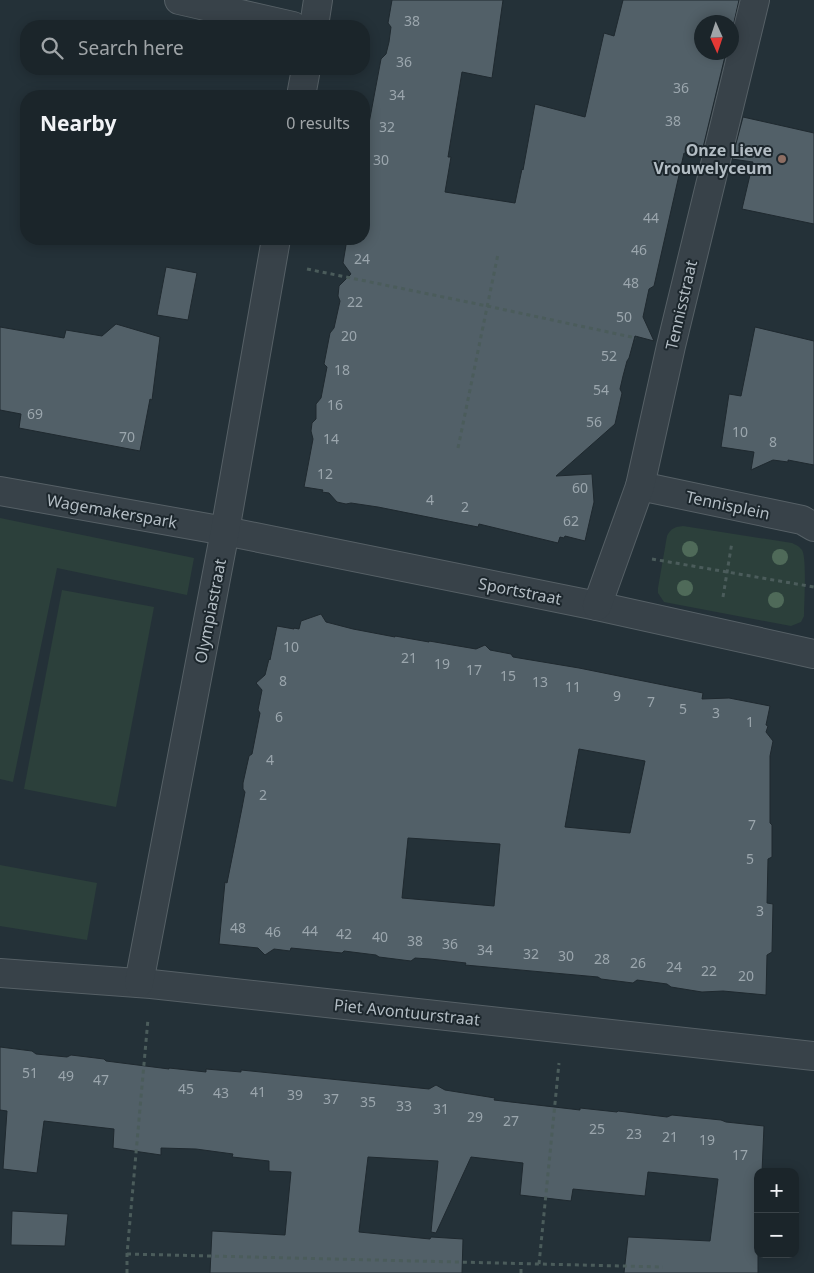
<!DOCTYPE html>
<html lang="en">
<head>
<meta charset="utf-8">
<style>
	body { margin:0; font-family:"Noto Sans",sans-serif; background:#283136; color:#f1f3f6 }
	.controls { position:absolute; right:15px; bottom:15px; display:grid; overflow:hidden; border-radius:10px; box-shadow:0 2px 12px #0003 }
	.controls button { width:45px; height:45px; display:grid; place-items:center; padding:0; border:0; border-bottom:1px solid #394247; background:#1b252a; color:#f1f3f6; font:25px sans-serif }
	.compass { position:absolute; left:694px; top:15px; width:45px; height:45px; border-radius:50%; background:#1b252a; box-shadow:0 2px 12px #0003; rotate:177deg }
	.list { margin:0; padding:0; list-style:none }
	h2 { display:flex; justify-content:space-between; align-items:center; height:65px; margin:0; padding:0 20px; font-size:21px }
	h2 small { font-size:16px; font-weight:400; color:#a0a5a8 }
	.icon { flex:none; width:28px; height:28px; fill:none; stroke:currentColor; stroke-width:2; stroke-linecap:round; stroke-linejoin:round }
	.map { position:relative; flex:none; width:814px; height:1273px; overflow:hidden }
	.search { position:absolute; background:#1b252a; box-shadow:0 2px 12px #0003; left:20px; top:20px; width:350px; height:55px; display:flex; align-items:center; gap:12px; box-sizing:border-box; padding:0 18px; border-radius:20px; color:#a0a5a8; font-size:19px }
	.panel { position:absolute; background:#1b252a; box-shadow:0 2px 12px #0003; left:20px; top:90px; width:350px; height:155px; border-radius:20px }
	.map>svg:first-child { display:block }
	.green { fill:#2c403b }
	.building { fill:#526068; stroke:#1f292f; fill-rule:evenodd }
	.lines { fill:none; stroke-linecap:round; stroke-linejoin:round }
	.street-casing { stroke:#566066; stroke-width:30 }
	.path { stroke:#4b5c5b; stroke-width:3; stroke-dasharray:4 4; stroke-linecap:butt }
	.street { stroke:#384249; stroke-width:28 }
	.tree { fill:#4f6a59 }
	.education-dot { fill:#8d6e63; stroke:#1d272d; stroke-width:2 }
	.labels { text-anchor:middle; dominant-baseline:central; stroke-width:4; stroke-linejoin:round; paint-order:stroke }
	.number-label { font-size:14px; fill:#9ba6ad }
	.poi-label { font-size:16px; font-weight:bold; fill:#b3bdc4; stroke:#1d272d; text-anchor:end }
	.street-label { font-size:16px; fill:#b3bdc4; stroke:#1d272d }
</style>
</head>
<body>
<div class="map">
<svg width="814" height="1273" viewBox="0 0 814 1273">
	<rect width="100%" height="100%" fill="#243138"/>
	<g class="green">
		<path d="M0,518L194,558L187,595L57,568L13,782L0,779Z"/>
		<path d="M683,526L792,543C796,545 799,546 802,550C807,558 804,604 804,616L801,622L791,626L664,602L658,593V588L667,536C671,528 675,527 683,526Z"/>
		<path d="M62,590L154,607L116,807L24,789Z"/>
		<path d="M0,865L97,883L87,940L0,926Z"/>
	</g>
	<g class="building">
		<path d="M392,0H503L492,78L462,72L448,157H451L445,192L515,203L522,169L523,170L535,104L585,117L604,33L614,36L623,0H739L732,31V22H702V52H726L701,156L684,153L654,286L649,289L643,317L654,341L635,336L629,358L627,361L623,376L620,389L622,393L615,424L556,476L592,474L594,502L585,541L565,536L564,538L560,537L558,543L479,524L478,527L378,507L351,503L346,504L337,502L329,493L322,492L323,490L304,487L313,439L311,431L312,423L316,419V404L321,398L327,367L324,364L330,333L334,328L340,301L338,296L339,286L351,274L343,263L347,239H364V150L381,59L386,54L389,42L391,27L388,23Z"/>
		<path d="M743,117L814,133V224L742,209L753,162L732,159Z"/>
		<path d="M166,267L197,273L188,320L157,315Z"/>
		<path d="M116,324L160,337L152,400L150,399L140,451L19,428L21,414L0,410V327L64,338L66,330L102,336Z"/>
		<path d="M755,327L814,341V465L788,460V462L773,460L751,470L754,452L721,447L729,394L741,396Z"/>
		<path d="M321,614L326,622L353,629L395,637V636L429,642V641L476,649L485,645L490,650L511,654L513,657L579,668L703,693L702,699L729,698L770,706L766,725L768,726L766,732L773,741L770,756V823L772,825V857L768,859L767,903L773,904L772,952L767,955L766,995L723,991L702,992L671,987L667,984L637,980L633,983L601,979L598,977L465,965L466,963L430,959L415,958L411,961L379,957L376,955L344,951L342,953L291,948L290,951L274,949L265,955L258,948L219,944L225,882L227,883L242,808L245,792L243,789V783L249,756L252,754L260,713L258,710L262,690L256,683L265,675L269,659L270,660L277,626L294,629V628L299,629L301,621ZM579,749L645,761L630,833L565,827ZM408,838L500,844L494,906L402,898Z"/>
		<path d="M0,1047L32,1051L36,1054L67,1057L71,1055L104,1059L106,1061L169,1069V1068L206,1072V1069L241,1072V1070L429,1089L436,1085L445,1090L495,1098L494,1100L580,1110V1108L617,1112L618,1111L667,1117L672,1115L721,1120L726,1122L764,1126L762,1172H758V1273H624L628,1237L710,1241L718,1179L648,1172L645,1196L573,1189L571,1201L520,1195L523,1163L471,1157L436,1233L431,1232L438,1161L368,1157L359,1232L430,1239L431,1237L463,1239L462,1273H210L212,1231L285,1235L291,1172L269,1171V1161L232,1157L233,1154L196,1149L161,1148V1155L113,1148L114,1129L44,1121L37,1173L3,1169L7,1111L0,1110Z"/>
		<path d="M12,1211L68,1214L65,1246L11,1245Z"/>
	</g>
	<g class="lines">
		<g class="street-casing">
			<g id="street">
				<path d="M179,0L293,26"/>
				<path d="M314,26L318,0"/>
				<path d="M301,96L306,69"/>
				<path d="M640,486L802,520L814,527"/>
				<path d="M0,491L225,531L597,606L814,654"/>
				<path d="M597,606L640,486L671,346L755,0"/>
				<path d="M0,973L151,984L814,1056"/>
				<path d="M139,983L225,531L276,239"/>
			</g>
		</g>
		<g class="path">
			<path d="M307,269L487,306L636,338"/>
			<path d="M458,448L498,254"/>
			<path d="M652,559L814,587"/>
			<path d="M723,597L732,542"/>
			<path d="M127,1254L663,1267"/>
			<path d="M539,1264L559,1063"/>
			<path d="M127,1273V1254L148,1019"/>
			<path d="M521,1273V1264"/>
		</g>
		<use href="#street" class="street"/>
	</g>
	<g class="tree">
		<circle cx="690" cy="549" r="8"/>
		<circle cx="780" cy="557" r="8"/>
		<circle cx="685" cy="588" r="8"/>
		<circle cx="776" cy="600" r="8"/>
	</g>
	<circle class="education-dot" cx="782" cy="159" r="5"/>
	<g class="labels">
		<g class="number-label">
			<text x="412" y="20">38</text>
			<text x="404" y="61">36</text>
			<text x="681" y="87">36</text>
			<text x="397" y="94">34</text>
			<text x="673" y="120">38</text>
			<text x="387" y="126">32</text>
			<text x="381" y="159">30</text>
			<text x="651" y="217">44</text>
			<text x="639" y="249">46</text>
			<text x="362" y="258">24</text>
			<text x="631" y="282">48</text>
			<text x="355" y="301">22</text>
			<text x="624" y="316">50</text>
			<text x="349" y="335">20</text>
			<text x="609" y="355">52</text>
			<text x="342" y="369">18</text>
			<text x="601" y="389">54</text>
			<text x="335" y="404">16</text>
			<text x="35" y="413">69</text>
			<text x="594" y="421">56</text>
			<text x="740" y="431">10</text>
			<text x="127" y="436">70</text>
			<text x="331" y="438">14</text>
			<text x="773" y="441">8</text>
			<text x="325" y="473">12</text>
			<text x="580" y="487">60</text>
			<text x="430" y="499">4</text>
			<text x="465" y="506">2</text>
			<text x="571" y="520">62</text>
			<text x="291" y="646">10</text>
			<text x="409" y="657">21</text>
			<text x="442" y="663">19</text>
			<text x="474" y="669">17</text>
			<text x="508" y="675">15</text>
			<text x="283" y="680">8</text>
			<text x="540" y="681">13</text>
			<text x="573" y="686">11</text>
			<text x="617" y="695">9</text>
			<text x="651" y="701">7</text>
			<text x="683" y="708">5</text>
			<text x="716" y="712">3</text>
			<text x="279" y="716">6</text>
			<text x="750" y="721">1</text>
			<text x="270" y="759">4</text>
			<text x="263" y="794">2</text>
			<text x="752" y="824">7</text>
			<text x="750" y="858">5</text>
			<text x="760" y="910">3</text>
			<text x="238" y="927">48</text>
			<text x="310" y="930">44</text>
			<text x="273" y="931">46</text>
			<text x="344" y="933">42</text>
			<text x="380" y="936">40</text>
			<text x="415" y="940">38</text>
			<text x="450" y="943">36</text>
			<text x="485" y="949">34</text>
			<text x="531" y="953">32</text>
			<text x="566" y="955">30</text>
			<text x="602" y="958">28</text>
			<text x="638" y="962">26</text>
			<text x="674" y="966">24</text>
			<text x="709" y="970">22</text>
			<text x="746" y="975">20</text>
			<text x="30" y="1072">51</text>
			<text x="66" y="1075">49</text>
			<text x="101" y="1079">47</text>
			<text x="186" y="1088">45</text>
			<text x="258" y="1091">41</text>
			<text x="221" y="1092">43</text>
			<text x="295" y="1094">39</text>
			<text x="331" y="1098">37</text>
			<text x="368" y="1101">35</text>
			<text x="404" y="1105">33</text>
			<text x="441" y="1108">31</text>
			<text x="475" y="1116">29</text>
			<text x="511" y="1120">27</text>
			<text x="597" y="1128">25</text>
			<text x="634" y="1133">23</text>
			<text x="670" y="1136">21</text>
			<text x="707" y="1139">19</text>
			<text x="740" y="1154">17</text>
		</g>
		<g class="poi-label">
			<text x="772" y="150">Onze Lieve<tspan x="772" dy="18">Vrouwelyceum</tspan></text>
		</g>
		<g class="street-label">
			<text transform="translate(681 305) rotate(-77)">Tennisstraat</text>
			<text transform="translate(728 505) rotate(12)">Tennisplein</text>
			<text transform="translate(112 511) rotate(10)">Wagemakerspark</text>
			<text transform="translate(520 591) rotate(11)">Sportstraat</text>
			<text transform="translate(210 611) rotate(-79)">Olympiastraat</text>
			<text transform="translate(407 1012) rotate(6)">Piet Avontuurstraat</text>
		</g>
	</g>
</svg>
<div class="controls">
<button>+</button>
<button>−</button>
</div>
<svg class="compass" viewBox="-18 -18 36 36"><path d="M0-13l5 13h-10z" fill="#e53935"/><path d="M0 13l5-13h-10z" fill="#a0a5a8"/></svg>
<div class="search"><svg class="icon" aria-label="search" viewBox="0 0 24 24"><circle cx="10" cy="10" r="6"/><path d="M15 15l6 6"/></svg>Search here</div>
<section class="panel">
<h2>Nearby<small>0 results</small></h2>
<ul class="list">
</ul>
</section>
</div>
</body>
</html>
